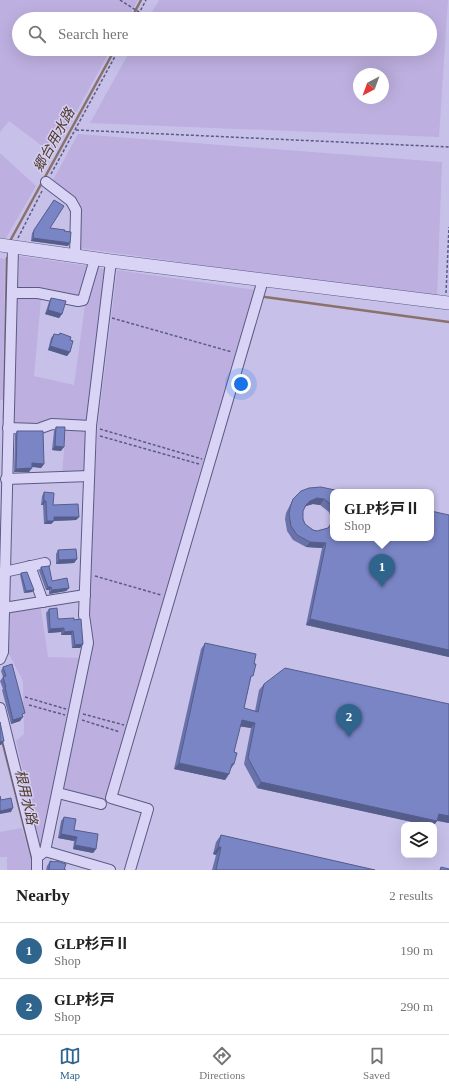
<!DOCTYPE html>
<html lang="en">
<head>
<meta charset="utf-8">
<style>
	body { margin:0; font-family:"Times New Roman","Noto Sans JP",serif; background:#f2f2f2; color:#222 }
	.controls { position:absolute; right:12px; bottom:12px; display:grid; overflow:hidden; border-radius:8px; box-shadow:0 4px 16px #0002 }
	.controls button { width:36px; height:36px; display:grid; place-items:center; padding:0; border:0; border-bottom:1px solid #e0e0e0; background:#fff; color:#222; font:20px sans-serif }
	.compass { position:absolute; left:353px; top:68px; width:36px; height:36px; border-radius:50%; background:#fff; box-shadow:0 4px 16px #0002; rotate:221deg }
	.you { position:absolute; left:241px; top:384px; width:14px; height:14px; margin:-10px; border:3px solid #fff; border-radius:50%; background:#1a73e8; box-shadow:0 0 0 6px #1a73e833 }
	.badge { display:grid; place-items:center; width:26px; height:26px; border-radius:50%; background:#2f648d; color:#fff; font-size:13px; font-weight:700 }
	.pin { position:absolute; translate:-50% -33px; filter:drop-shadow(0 1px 2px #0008) }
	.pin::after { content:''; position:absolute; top:21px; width:14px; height:12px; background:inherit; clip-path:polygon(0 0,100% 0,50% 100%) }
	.popup { position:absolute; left:330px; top:489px; width:104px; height:52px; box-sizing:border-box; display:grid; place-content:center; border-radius:8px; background:#fff; filter:drop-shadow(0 1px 3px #0005); font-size:13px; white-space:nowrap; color:#767676 }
	.popup b { font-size:15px; color:#222 }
	.popup::after { content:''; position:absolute; left:50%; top:100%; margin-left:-8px; border:8px solid transparent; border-top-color:#fff }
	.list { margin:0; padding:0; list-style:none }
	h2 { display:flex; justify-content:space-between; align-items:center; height:52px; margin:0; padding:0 16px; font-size:17px }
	h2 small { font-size:13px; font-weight:400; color:#767676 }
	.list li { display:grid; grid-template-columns:26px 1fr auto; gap:12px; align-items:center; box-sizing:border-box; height:56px; padding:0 16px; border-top:1px solid #e0e0e0 }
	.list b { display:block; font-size:15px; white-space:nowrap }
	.list p { margin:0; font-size:13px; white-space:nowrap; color:#767676 }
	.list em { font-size:13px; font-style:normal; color:#767676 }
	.icon { flex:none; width:22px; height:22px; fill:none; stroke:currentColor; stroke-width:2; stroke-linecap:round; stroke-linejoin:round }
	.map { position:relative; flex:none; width:449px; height:870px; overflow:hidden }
	.search { position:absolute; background:#fff; box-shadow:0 4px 16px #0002; left:12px; right:12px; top:12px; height:44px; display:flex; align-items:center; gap:10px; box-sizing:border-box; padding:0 14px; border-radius:22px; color:#767676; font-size:15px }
	.sheet { height:164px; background:#fff }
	nav { display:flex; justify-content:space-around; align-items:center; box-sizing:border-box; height:56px; border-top:1px solid #e0e0e0; background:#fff; font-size:11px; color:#767676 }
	nav a { display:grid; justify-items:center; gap:2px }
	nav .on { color:#2f648d }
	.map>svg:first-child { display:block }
	.farmland { fill:#bdafdf; fill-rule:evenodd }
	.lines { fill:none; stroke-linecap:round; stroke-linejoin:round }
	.stream { stroke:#8a716c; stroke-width:2.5 }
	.minor-casing { stroke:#5a5b82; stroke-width:12 }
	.tertiary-casing { stroke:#5a5b82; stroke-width:14 }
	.path { stroke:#5a5b82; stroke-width:1.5; stroke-dasharray:3 2; stroke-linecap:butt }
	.minor { stroke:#d9d4f6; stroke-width:10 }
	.tertiary { stroke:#d9d4f6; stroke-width:13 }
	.wall { fill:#6972aa; fill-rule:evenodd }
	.shaded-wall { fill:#555d8b }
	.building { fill:#7a85c6; stroke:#555d8b }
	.labels { text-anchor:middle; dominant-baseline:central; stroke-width:3; stroke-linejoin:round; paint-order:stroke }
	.water-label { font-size:14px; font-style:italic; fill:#523b2e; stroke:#d5d0f2 }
</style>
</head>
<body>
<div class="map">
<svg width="449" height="870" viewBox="0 0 449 870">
	<rect width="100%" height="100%" fill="#c7c1ea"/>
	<g class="farmland">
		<path d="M0,0H138L127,19H19V49H111L53,154L9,121L0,132Z"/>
		<path d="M159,0H448L439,137L90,123L131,49H430V19H148ZM359,74H383V98H359Z"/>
		<path d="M78,134L442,162L437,298L80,248L79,201L53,180Z"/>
		<path d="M0,153L36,186L6,238H0Z"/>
		<path d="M19,256L90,266L84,299L18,288Z"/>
		<path d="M0,258L5,259L3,400H0Z"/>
		<path d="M95,268L108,269L87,423L52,421L11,425L14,296L41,299L34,376L74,385L85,305Z"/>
		<path d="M117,270L256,290L200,472L107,800L58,787L47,839L40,845L16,741L24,734L23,681L9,654L10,610L40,603L48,657L84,658L87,595L98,424Z"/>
		<path d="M66,427H90L87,476L62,474Z"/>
		<path d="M22,828L32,863L31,870H7V857H0V832Z"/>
	</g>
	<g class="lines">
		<g class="stream">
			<path d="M131,19L141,0"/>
			<path d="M10,241L115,49"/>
			<path d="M265,297L449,322"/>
			<path d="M4,418L7,258"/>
			<path d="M2,740L33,862"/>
		</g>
		<g class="minor-casing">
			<g id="minor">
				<path d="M46,182L71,201L76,210L75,256"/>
				<path d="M12,293H38L78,301L83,300L95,259"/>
				<path d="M8,428L38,429L52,424L91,426"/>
				<path d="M6,479L89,476"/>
				<path d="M30,566L43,602"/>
				<path d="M4,572L45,563"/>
				<path d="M4,608L85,595"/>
				<path d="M0,659L3,652L13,248"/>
				<path d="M0,708L37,857V870"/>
				<path d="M58,793L101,804"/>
				<path d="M45,851L88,643L84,615L91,426L111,261"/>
				<path d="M40,855L45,851L110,870"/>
				<path d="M130,870L148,809L111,798L263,280"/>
			</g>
		</g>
		<g class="tertiary-casing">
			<path id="tertiary" d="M0,245L111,261L449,303"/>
		</g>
		<g class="path">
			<path d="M120,0L139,12"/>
			<path d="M136,19L146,0"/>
			<path d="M76,130L449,147"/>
			<path d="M51,174L119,49"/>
			<path d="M18,238L42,191"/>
			<path d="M446,293L449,227"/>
			<path d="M112,318L232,352"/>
			<path d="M100,429L202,459"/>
			<path d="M100,436L199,464"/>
			<path d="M95,576L161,595"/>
			<path d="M25,697L66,709"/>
			<path d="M29,705L65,715"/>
			<path d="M83,714L124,725"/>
			<path d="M82,720L120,732"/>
		</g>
		<use href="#minor" class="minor"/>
		<use href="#tertiary" class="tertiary"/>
	</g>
	<g class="wall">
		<path d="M54,200L50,228L68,246L31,241L32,233Z"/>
		<path d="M51,298L62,314L59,318L45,314L49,302Z"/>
		<path d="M60,333L70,340V352L67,356L48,350L51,338L54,334L58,335Z"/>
		<path d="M56,427L61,451L52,450L54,431Z"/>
		<path d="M17,431L44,464L41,468L32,467L29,472H14L15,435Z"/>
		<path d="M44,492L53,505L79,517L76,520L54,521L51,524H44L43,505H41L42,496Z"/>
		<path d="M333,492V538L449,515V657L306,625L322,548L306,547L293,540L287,531L285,519L286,513L293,499ZM313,504L320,505L329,512L332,520L328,528L317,531L313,530L305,524L303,519V511L304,508L306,506Z"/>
		<path d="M58,550L77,559L74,563L56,564V554Z"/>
		<path d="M41,567L52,581L69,588L66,591L49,594V590H46L39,571Z"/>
		<path d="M21,573L34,590L32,592L24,593L20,575Z"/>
		<path d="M49,609L58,619L74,620L83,644L80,648H72L71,635H61V632L48,633L46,613Z"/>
		<path d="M205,643L254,664L244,708L255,711L259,690L264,684L449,704V823L437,821L434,825H426L257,788L244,764L251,728L240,726L229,774L225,780L174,769L201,649Z"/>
		<path d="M3,667L22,717L20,721L11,724L2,690L3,689L0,681L3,677L1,671Z"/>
		<path d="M64,817L74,830L96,849L93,853L73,849L74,841L58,838L61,821Z"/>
		<path d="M221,835L375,870H212L216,855L213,854L216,842Z"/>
		<path d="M50,861L55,862L56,861L64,870H66H46L47,866Z"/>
	</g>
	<g class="shaded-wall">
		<path d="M33,238L70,243L68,246L31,241Z"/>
		<path d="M48,310L62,314L59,318L45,314Z"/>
		<path d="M50,346L70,352L67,356L48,350Z"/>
		<path d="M55,446L64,447L61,451L52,450Z"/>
		<path d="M32,463L44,464L41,468L29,466Z"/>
		<path d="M32,468L29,472H14L16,469Z"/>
		<path d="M317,498L324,499L320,505L313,504L306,506L302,511L306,505L310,501Z"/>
		<path d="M44,501H46L43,505H41Z"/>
		<path d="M54,517H79L76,520L51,521Z"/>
		<path d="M47,521H54L51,524H44Z"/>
		<path d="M310,542L326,543L322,548L306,547Z"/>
		<path d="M77,559L74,563L56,564L59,560Z"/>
		<path d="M48,587H51L49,590H46Z"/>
		<path d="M69,588L66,591L49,594L52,590Z"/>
		<path d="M34,590L32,592L24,593L26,591Z"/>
		<path d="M310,619L449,650V657L306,625Z"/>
		<path d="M64,628L61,632L48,633L50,629Z"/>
		<path d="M73,631L71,635H61L64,632Z"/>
		<path d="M83,644L80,648H72L75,645Z"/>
		<path d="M23,717L20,721L11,724L13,720Z"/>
		<path d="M242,720L255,723L251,728L237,726Z"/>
		<path d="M4,741L1,745H0V742Z"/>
		<path d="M179,763L229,774L225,780L174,769Z"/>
		<path d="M232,764H234L230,770Z"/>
		<path d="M261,782L437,821L434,825H426L257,788Z"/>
		<path d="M13,808L11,812L0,814V811Z"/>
		<path d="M439,814L449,816V823L435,820Z"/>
		<path d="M61,834L77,837L74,841L58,838Z"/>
		<path d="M75,845L96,849L93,853L73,849Z"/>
		<path d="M218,847H221L216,855L213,854Z"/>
	</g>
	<g class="building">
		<path d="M54,200L64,206L50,228L65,230L64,231L71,232L70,243L33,238L34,230Z"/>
		<path d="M51,298L66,301L62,314L48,310Z"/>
		<path d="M60,333L71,337L70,340L73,341L70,352L50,346L54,334L59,335Z"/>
		<path d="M56,427H65L64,447L55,446Z"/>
		<path d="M17,431H43L44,464L32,463V468L16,469Z"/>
		<path d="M321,487L344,492H333V506L324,499L317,498L310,501L306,505L303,511V519L305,524L313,530L317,531L328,528L333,522V538H431V511L449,515V650L310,619L326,543L310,542L297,535L291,526L289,514L290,508L293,499L301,491L309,488Z"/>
		<path d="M44,492L54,493L53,505L78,504L79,517H54V521H47L46,501H44Z"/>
		<path d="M76,549L77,559L59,560L58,550Z"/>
		<path d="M49,566L52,581L67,578L69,588L52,590L51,587H48L41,567Z"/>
		<path d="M27,572L34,590L26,591L21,573Z"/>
		<path d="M57,608L58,619L74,618V620L81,619L83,644L75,645L73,631L64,632V628L50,629L49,609Z"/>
		<path d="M205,643L256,654L254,664H256L253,676H251L244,708L258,712L264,684L285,668L449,704V816L439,814L437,821L261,782L248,758L255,723L242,720L234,752L237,753L234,764H232L229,774L179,763Z"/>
		<path d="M12,664L25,713L22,714L23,717L13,720L5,687H6L3,677L6,676L3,667Z"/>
		<path d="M0,722L4,741L0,742Z"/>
		<path d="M0,796L1,800L11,798L13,808L0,811Z"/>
		<path d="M64,817L76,819L74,830L98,834L96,849L75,845L77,837L61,834Z"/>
		<path d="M221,835L375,870H216L221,847H218Z"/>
		<path d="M50,861L55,862L56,861L66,864L64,870H66H49Z"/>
		<path d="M441,867L449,869V870H440Z"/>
	</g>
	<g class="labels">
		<g class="water-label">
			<text transform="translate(54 140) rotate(-61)">郷台用水路</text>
			<text transform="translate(26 797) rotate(77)">根用水路</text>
		</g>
	</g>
</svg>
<div class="controls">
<button><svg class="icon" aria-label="layers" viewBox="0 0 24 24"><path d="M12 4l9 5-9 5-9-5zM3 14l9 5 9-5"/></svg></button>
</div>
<svg class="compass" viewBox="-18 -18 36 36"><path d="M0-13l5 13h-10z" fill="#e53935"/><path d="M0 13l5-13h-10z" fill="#767676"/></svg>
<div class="you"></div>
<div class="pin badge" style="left:382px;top:587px">1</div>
<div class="popup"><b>GLP杉戸Ⅱ</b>Shop</div>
<div class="pin badge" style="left:349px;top:737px">2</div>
<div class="search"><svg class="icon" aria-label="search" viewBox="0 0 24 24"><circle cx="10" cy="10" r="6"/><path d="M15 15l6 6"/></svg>Search here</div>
</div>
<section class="sheet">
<h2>Nearby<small>2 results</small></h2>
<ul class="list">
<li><span class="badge">1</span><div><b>GLP杉戸Ⅱ</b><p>Shop</p></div><em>190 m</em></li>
<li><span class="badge">2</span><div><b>GLP杉戸</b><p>Shop</p></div><em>290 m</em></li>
</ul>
</section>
<nav>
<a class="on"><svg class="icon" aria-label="map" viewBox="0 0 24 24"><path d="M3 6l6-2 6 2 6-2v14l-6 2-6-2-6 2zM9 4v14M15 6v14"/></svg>Map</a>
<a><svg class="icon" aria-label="directions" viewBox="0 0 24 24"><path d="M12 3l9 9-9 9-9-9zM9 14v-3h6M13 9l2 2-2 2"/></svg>Directions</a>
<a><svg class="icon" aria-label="saved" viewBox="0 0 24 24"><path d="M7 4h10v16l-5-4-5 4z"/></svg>Saved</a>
</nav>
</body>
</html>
